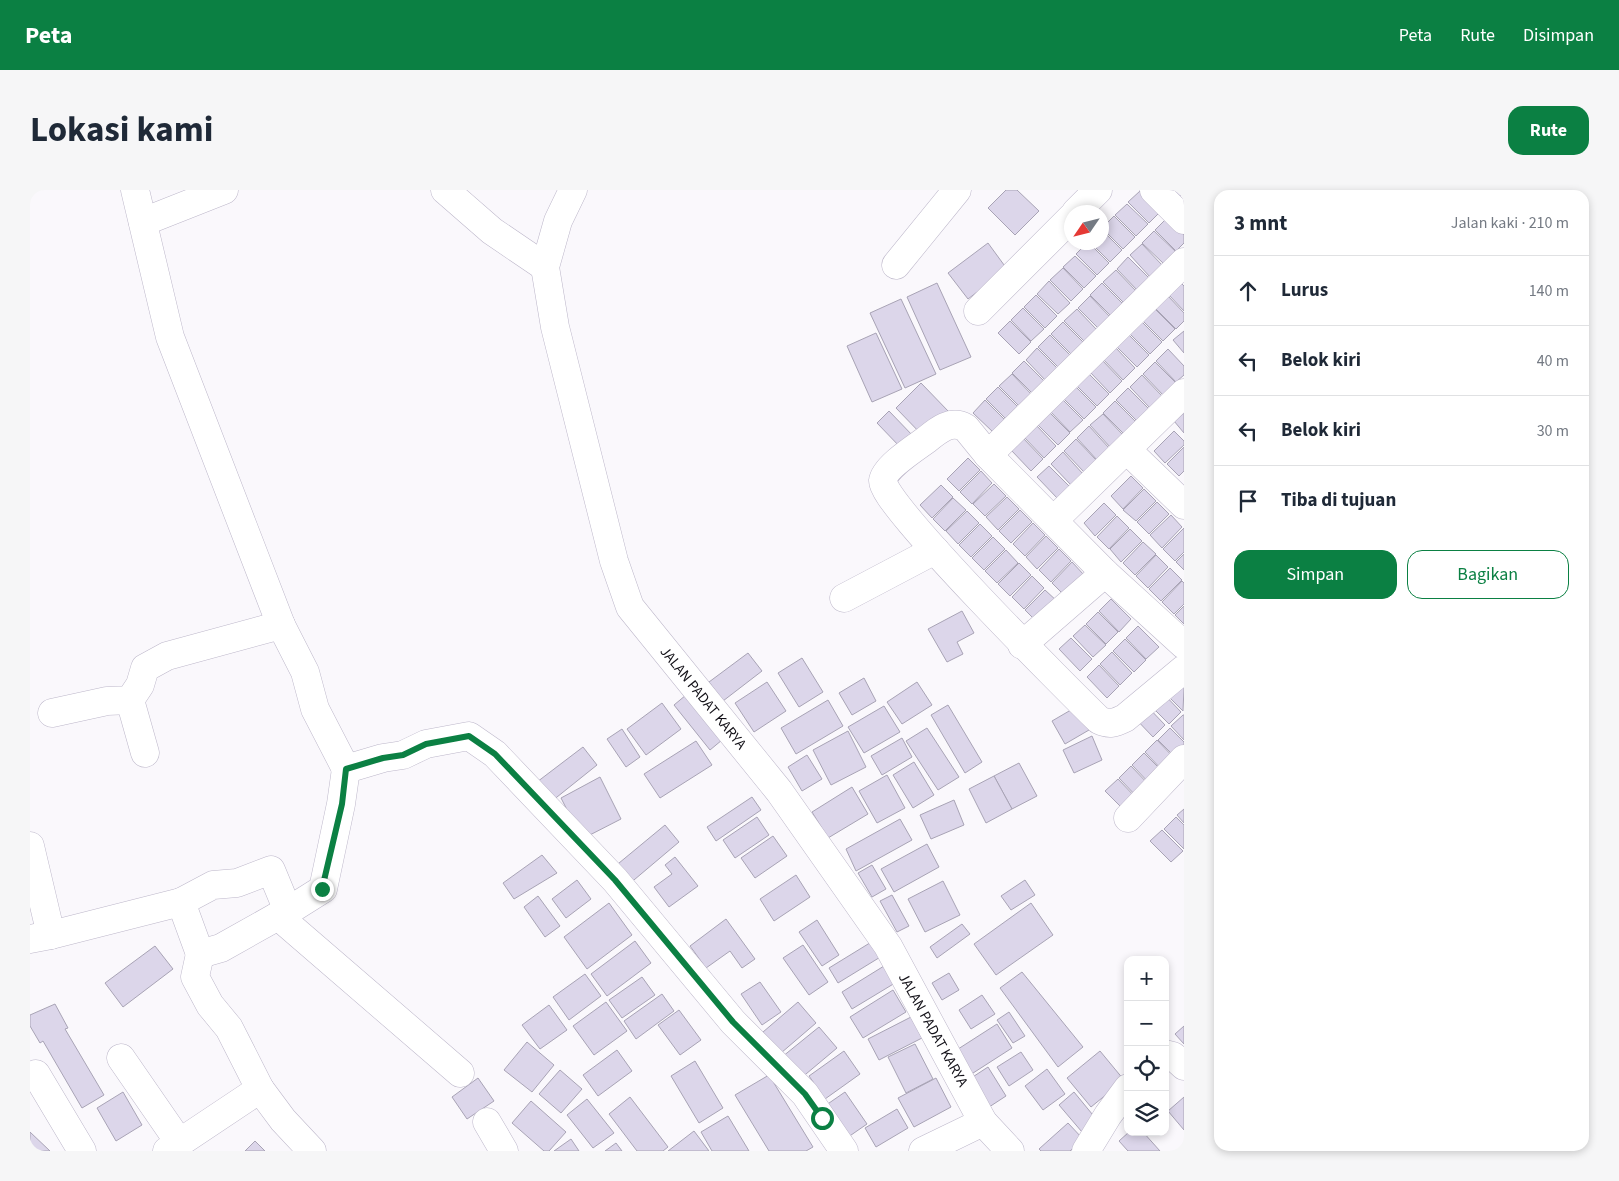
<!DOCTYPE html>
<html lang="id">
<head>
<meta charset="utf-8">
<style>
	body { margin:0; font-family:"Source Sans 3",sans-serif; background:#f6f6f7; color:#1f2937 }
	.controls { position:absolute; right:15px; bottom:15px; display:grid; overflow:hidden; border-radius:10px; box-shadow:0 2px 8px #0003 }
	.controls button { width:45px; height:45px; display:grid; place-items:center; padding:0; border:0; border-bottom:1px solid #e0e1e3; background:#fff; color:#1f2937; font:25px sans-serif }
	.compass { position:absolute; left:1034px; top:15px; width:45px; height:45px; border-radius:50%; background:#fff; box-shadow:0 2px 8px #0003; rotate:235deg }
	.stop { position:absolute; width:15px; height:15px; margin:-11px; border:4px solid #0b8043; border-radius:50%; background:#fff }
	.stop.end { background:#0b8043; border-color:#fff; box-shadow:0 1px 5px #0008 }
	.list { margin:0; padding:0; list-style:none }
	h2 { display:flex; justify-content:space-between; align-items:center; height:65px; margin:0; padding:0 20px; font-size:21px }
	h2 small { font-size:16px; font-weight:400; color:#747a83 }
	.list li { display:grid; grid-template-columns:32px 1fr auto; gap:15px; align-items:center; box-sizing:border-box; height:70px; padding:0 20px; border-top:1px solid #e0e1e3 }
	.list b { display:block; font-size:19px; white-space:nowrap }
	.list em { font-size:16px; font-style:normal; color:#747a83 }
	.actions { display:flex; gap:10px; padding:15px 20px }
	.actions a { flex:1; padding:11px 0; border:1px solid #0b8043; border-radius:15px; text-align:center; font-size:18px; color:#0b8043 }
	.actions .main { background:#0b8043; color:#fff }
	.icon { flex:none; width:28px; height:28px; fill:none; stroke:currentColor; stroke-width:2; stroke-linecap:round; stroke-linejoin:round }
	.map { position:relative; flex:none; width:1154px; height:961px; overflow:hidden; border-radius:15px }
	header { display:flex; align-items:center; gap:30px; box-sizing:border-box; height:70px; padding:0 25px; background:#0b8043; color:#fff }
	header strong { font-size:24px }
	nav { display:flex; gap:28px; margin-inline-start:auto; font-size:18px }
	.intro { display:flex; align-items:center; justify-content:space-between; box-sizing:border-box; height:120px; padding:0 30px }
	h1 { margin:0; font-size:35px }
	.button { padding:12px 22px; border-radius:15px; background:#0b8043; color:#fff; font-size:18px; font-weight:700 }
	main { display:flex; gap:30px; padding:0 30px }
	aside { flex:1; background:#fff; border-radius:15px; box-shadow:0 2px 8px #0003 }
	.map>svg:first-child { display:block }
	.building { fill:#dcd6ea; stroke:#a8a3b5 }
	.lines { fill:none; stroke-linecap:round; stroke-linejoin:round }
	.minor-casing { stroke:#bdb7ca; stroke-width:29 }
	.minor { stroke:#fff; stroke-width:28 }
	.route { stroke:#0b8043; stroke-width:6 }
	.labels { text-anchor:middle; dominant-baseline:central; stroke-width:4.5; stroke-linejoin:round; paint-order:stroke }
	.street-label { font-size:15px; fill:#131118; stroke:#fff }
</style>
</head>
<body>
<header>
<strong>Peta</strong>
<nav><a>Peta</a><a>Rute</a><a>Disimpan</a></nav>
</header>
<div class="intro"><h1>Lokasi kami</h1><a class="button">Rute</a></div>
<main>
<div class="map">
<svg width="1154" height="961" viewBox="0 0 1154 961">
	<rect width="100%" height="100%" fill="#faf8fc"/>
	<g class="building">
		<path d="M976,0H987L1009,21L985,45L958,18Z"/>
		<path d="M1132,0H1154V2L1144,12Z"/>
		<path d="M1110,1L1131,21L1119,33L1098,12Z"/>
		<path d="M1097,14L1118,34L1106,46L1085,25Z"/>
		<path d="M1084,26L1105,47L1093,59L1072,38Z"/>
		<path d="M1137,28L1154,45V53L1146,61L1125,40Z"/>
		<path d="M1072,40L1092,60L1080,72L1060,52H1072Z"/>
		<path d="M1124,41L1145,61L1133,73L1112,53Z"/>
		<path d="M1058,52L1079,73L1067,85L1046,64Z"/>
		<path d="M958,53L977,79L938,109L918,83Z"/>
		<path d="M1112,54L1132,75L1120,87L1100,65Z"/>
		<path d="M1045,66L1066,86L1054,98L1033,77Z"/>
		<path d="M1098,67L1119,88L1107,100L1087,79Z"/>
		<path d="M1033,78L1053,99L1041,111L1020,90Z"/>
		<path d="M1086,80L1106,101L1094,113L1073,92Z"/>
		<path d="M1019,91L1040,113L1028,124L1007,104Z"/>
		<path d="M907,93L941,167L910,180L877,107Z"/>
		<path d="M1072,93L1093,114L1081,126L1060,105Z"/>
		<path d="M1151,93L1154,96V121L1139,105Z"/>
		<path d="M1006,105L1027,126L1015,138L994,117Z"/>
		<path d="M1060,106L1080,127L1068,138L1048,118Z"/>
		<path d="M1138,106L1154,123V131L1146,139L1125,118Z"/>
		<path d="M871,109L906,184L875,198L840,123Z"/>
		<path d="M993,118L1014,139L1001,151L981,130Z"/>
		<path d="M1047,119L1067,140L1055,152L1034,131Z"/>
		<path d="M1125,119L1145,139L1133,151L1112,130Z"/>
		<path d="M980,131L1001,152L989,164L968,143Z"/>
		<path d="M1111,131L1132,152L1120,164L1099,143Z"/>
		<path d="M1033,132L1054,153L1042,165L1021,144Z"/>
		<path d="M1154,141V163L1143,150Z"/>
		<path d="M846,143L872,199L842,212L817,156Z"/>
		<path d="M1098,144L1119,165L1107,177L1086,156Z"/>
		<path d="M1020,145L1041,166L1029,178L1008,157Z"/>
		<path d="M1085,157L1105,178L1093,190L1073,169Z"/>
		<path d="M1007,158L1028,179L1016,191L996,170Z"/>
		<path d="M1138,159L1154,176V185L1146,192L1126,171Z"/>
		<path d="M1072,170L1092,191L1080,203L1060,182Z"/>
		<path d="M994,171L1015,192L1003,204L982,183Z"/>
		<path d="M1125,172L1146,193L1133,205L1113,184Z"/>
		<path d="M1058,183L1079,204L1067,216L1046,195Z"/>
		<path d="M982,184L1002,205L990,217L969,196Z"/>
		<path d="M1112,185L1132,206L1120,218L1100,197Z"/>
		<path d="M891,193L919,222L894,247L866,218Z"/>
		<path d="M1045,196L1066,217L1054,229L1033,208Z"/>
		<path d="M968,197L989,218L977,230L956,209Z"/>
		<path d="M1098,198L1119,219L1107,231L1086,210Z"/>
		<path d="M1032,209L1053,230L1040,242L1020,221Z"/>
		<path d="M955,210L976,231L964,243L943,223Z"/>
		<path d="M1085,211L1106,232L1094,244L1073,223Z"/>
		<path d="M859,221L884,247L872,259L847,233Z"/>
		<path d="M1019,222L1040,243L1028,255L1007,234Z"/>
		<path d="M1154,223V243L1144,231Z"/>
		<path d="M1073,224L1093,245L1080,257L1060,235Z"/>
		<path d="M1006,235L1026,256L1014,268L994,247Z"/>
		<path d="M1059,236L1079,258L1067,270L1047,248Z"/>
		<path d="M1144,241L1154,251V255L1135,273L1124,261Z"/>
		<path d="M993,248L1013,269L1001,281L981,260Z"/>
		<path d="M1046,249L1067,271L1054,282L1034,261Z"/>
		<path d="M1154,257V281L1149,286L1137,274Z"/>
		<path d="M1033,262L1053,284L1041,295L1021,274Z"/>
		<path d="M938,268L950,280L929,301L917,289Z"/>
		<path d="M1019,276L1040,297L1028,309L1007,287Z"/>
		<path d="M951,281L962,293L942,314L930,302Z"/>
		<path d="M1101,286L1113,298L1093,319L1081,306Z"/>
		<path d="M964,294L976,306L955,326L943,314Z"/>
		<path d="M911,295L923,307L902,328L890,315Z"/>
		<path d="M1114,299L1126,311L1106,331L1093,320Z"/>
		<path d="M977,307L989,319L968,340L956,327Z"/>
		<path d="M923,308L936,320L915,341L903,329Z"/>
		<path d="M1127,312L1139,324L1119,344L1107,332Z"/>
		<path d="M1074,313L1086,325L1065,346L1054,333Z"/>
		<path d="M990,320L1002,332L981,353L969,341Z"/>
		<path d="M937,321L949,333L928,354L916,341Z"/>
		<path d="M1141,325L1152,337L1132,358L1120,345Z"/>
		<path d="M1087,326L1099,338L1079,359L1067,347Z"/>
		<path d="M1003,333L1015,345L995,366L983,354Z"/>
		<path d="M950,334L962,346L941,367L929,355Z"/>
		<path d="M1154,338V362L1145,371L1133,359Z"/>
		<path d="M1100,339L1112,351L1091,372L1080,359Z"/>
		<path d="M1016,346L1028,358L1007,379L996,367Z"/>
		<path d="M963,347L975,359L954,380L942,368Z"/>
		<path d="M1113,352L1126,364L1105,385L1093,373Z"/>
		<path d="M1029,359L1041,371L1021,392L1009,380Z"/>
		<path d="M976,360L988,373L967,393L955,381Z"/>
		<path d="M1154,364V380L1146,372Z"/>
		<path d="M1126,365L1138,377L1118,398L1106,386Z"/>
		<path d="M1042,372L1054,385L1034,405L1022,393Z"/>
		<path d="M989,373L1001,385L980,406L968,394Z"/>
		<path d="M1140,378L1152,390L1131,411L1119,399Z"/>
		<path d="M1002,386L1014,398L994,419L982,407Z"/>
		<path d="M1152,391L1154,393V414L1144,424L1132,412Z"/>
		<path d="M1015,400L1028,412L1007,432L995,420Z"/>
		<path d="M1081,409L1101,429L1089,442L1069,421Z"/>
		<path d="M1154,416V434L1145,425Z"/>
		<path d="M932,421L944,443L927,452L933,464L917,472L898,439Z"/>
		<path d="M1068,422L1088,442L1076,454L1056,434Z"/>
		<path d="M1055,435L1076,455L1063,467L1043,446Z"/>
		<path d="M1108,436L1129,457L1116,469L1096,448Z"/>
		<path d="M1041,448L1062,469L1050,481L1029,459Z"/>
		<path d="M1095,449L1116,470L1104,482L1083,461Z"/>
		<path d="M1082,462L1102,483L1090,495L1070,474Z"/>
		<path d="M718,463L732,481L693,511L679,492Z"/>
		<path d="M772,468L793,502L769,517L748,483Z"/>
		<path d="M1069,475L1089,496L1077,508L1057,487Z"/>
		<path d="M834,488L846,511L822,525L809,503Z"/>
		<path d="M1145,489L1154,498L1153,521L1133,501Z"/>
		<path d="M737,492L756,521L724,542L705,513Z"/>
		<path d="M887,492L902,515L872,534L857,512Z"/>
		<path d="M1131,501L1151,522L1139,534L1118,513Z"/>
		<path d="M656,505L692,550L680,560L644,515Z"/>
		<path d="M798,510L813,536L766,564L751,538Z"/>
		<path d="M632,513L651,539L616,565L597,539Z"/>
		<path d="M1115,514L1135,535L1123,547L1103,526Z"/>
		<path d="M918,515L952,572L935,583L901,525Z"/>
		<path d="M854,516L870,542L834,563L818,537Z"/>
		<path d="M1046,517L1059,540L1035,554L1022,531Z"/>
		<path d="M1153,525H1154V550L1141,536Z"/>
		<path d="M897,538L929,587L908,600L876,551Z"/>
		<path d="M1140,538L1154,552V565L1148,570L1128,550Z"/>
		<path d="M592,539L610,567L596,577L577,549Z"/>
		<path d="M818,541L836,577L801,595L783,560Z"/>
		<path d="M1062,546L1072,570L1044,583L1033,560Z"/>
		<path d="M872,548L882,567L852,585L841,566Z"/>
		<path d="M1127,550L1147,571L1135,583L1115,562Z"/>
		<path d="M666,551L682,575L630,608L614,584Z"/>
		<path d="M553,557L567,575L522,611L507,592Z"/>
		<path d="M1114,563L1135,584L1122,596L1102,575Z"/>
		<path d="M777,565L792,589L772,601L758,577Z"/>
		<path d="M884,572L904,605L883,618L863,585Z"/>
		<path d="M989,573L1007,606L982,619L964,586Z"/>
		<path d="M1101,576L1121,597L1109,609L1089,588Z"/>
		<path d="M857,585L875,618L847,633L829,601Z"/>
		<path d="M964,586L982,619L956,633L939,599Z"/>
		<path d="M570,587L591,629L552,649L531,608Z"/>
		<path d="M1088,589L1108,610L1096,622L1075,601Z"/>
		<path d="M822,597L838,624L798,648L782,622Z"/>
		<path d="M722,607L731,620L686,651L677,637Z"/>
		<path d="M924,610L934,635L901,649L890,625Z"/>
		<path d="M1154,619V633L1147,625Z"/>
		<path d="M727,627L739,645L705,668L693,650Z"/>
		<path d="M1146,627L1154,635V659L1134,639Z"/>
		<path d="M870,629L882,650L826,681L816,659Z"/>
		<path d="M635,635L649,652L598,695L583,678Z"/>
		<path d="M1132,640L1153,661L1141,672L1120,651Z"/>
		<path d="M743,646L757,666L725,688L711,668Z"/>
		<path d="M897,654L909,677L864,702L851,679Z"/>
		<path d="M512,665L527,683L484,709L473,693Z"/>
		<path d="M645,667L668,696L639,717L624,697L642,684L635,675Z"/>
		<path d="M842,675L856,699L842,707L828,683Z"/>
		<path d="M766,685L780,707L744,731L730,709Z"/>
		<path d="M547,690L561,709L536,728L522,709Z"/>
		<path d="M995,690L1005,705L981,720L971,706Z"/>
		<path d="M913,691L930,725L895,742L878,709Z"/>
		<path d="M862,705L879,736L867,742L850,711Z"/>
		<path d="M508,706L530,736L515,747L494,717Z"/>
		<path d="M579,713L602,745L557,779L534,747Z"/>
		<path d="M1001,713L1023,745L966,785L944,754Z"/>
		<path d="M696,729L725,769L712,778L700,761L676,778L660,756Z"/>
		<path d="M787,730L809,765L792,776L769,742Z"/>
		<path d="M932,734L940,744L907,768L900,757Z"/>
		<path d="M605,751L621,773L577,806L561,784Z"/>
		<path d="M843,751L852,766L808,793L799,778Z"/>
		<path d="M773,755L798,792L779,805L753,768Z"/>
		<path d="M125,756L143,779L93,817L75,793Z"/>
		<path d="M854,776L865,793L822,819L812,802Z"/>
		<path d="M992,782L1053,857L1028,877L970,798Z"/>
		<path d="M919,783L929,800L912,810L902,793Z"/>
		<path d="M555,784L571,806L539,830L523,807Z"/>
		<path d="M612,787L625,805L592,828L579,810Z"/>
		<path d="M730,792L751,822L732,835L711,804Z"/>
		<path d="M863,800L876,822L833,848L820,827Z"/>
		<path d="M632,804L644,821L606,849L594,831Z"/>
		<path d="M952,805L965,824L941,839L929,820Z"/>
		<path d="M576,812L597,841L564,865L543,836Z"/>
		<path d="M768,812L786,833L751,863L733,842Z"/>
		<path d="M25,814L38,838L35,839L74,905L52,918L13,851L10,853L0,836V825Z"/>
		<path d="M519,815L537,840L510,859L492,835Z"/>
		<path d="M649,820L671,850L650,865L628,835Z"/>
		<path d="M979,822L995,846L983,853L967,830Z"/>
		<path d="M881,827L892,848L849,870L838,849Z"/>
		<path d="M967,834L982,858L940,885L925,861Z"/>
		<path d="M1154,836V854L1145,844Z"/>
		<path d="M789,837L807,858L770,889L752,867Z"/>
		<path d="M497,852L524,875L502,902L474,880Z"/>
		<path d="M885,854L903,889L876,903L858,867Z"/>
		<path d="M587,860L602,881L568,906L553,885Z"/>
		<path d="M814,861L830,884L795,909L779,886Z"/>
		<path d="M1070,861L1094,890L1061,917L1037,888Z"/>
		<path d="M991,862L1003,880L979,896L967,877Z"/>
		<path d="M665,871L693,918L669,933L641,886Z"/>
		<path d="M958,877L976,906L953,921L935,892Z"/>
		<path d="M1017,879L1035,904L1013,920L995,896Z"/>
		<path d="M530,880L552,899L531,923L509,904Z"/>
		<path d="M739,885L783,957L776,961H739L705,905Z"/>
		<path d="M448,888L464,911L437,929L422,907Z"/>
		<path d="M906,888L921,917L884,937L868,908Z"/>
		<path d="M93,902L112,935L86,951L67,918Z"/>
		<path d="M815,902L837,934L811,952L789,920Z"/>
		<path d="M1044,902L1067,930L1052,942L1029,915Z"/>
		<path d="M600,907L638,957L633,961H607L579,924Z"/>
		<path d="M1154,907V940L1138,921Z"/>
		<path d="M557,909L584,943L563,958L537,925Z"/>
		<path d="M501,911L536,942L519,961H514L482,933Z"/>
		<path d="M867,919L878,938L846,957L835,938Z"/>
		<path d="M698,926L719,961H682L671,942Z"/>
		<path d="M1038,933L1053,949L1040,961H1011L1009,959Z"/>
		<path d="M664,941L679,961H638Z"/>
		<path d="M0,942L20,961H0Z"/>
		<path d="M1099,942H1113L1130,961H1098L1089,951Z"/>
		<path d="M541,949L549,961H524Z"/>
		<path d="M225,951L235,961H215Z"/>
		<path d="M586,953L592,961H575Z"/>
	</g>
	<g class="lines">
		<g class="minor-casing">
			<g id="minor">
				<path d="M105,0L140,147L251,435L275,482L285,519L316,579L353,568L373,565L396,554L439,546L465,564L585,690L703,832L775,904L814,961"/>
				<path d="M415,0L462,41L515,77"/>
				<path d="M543,0L528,31L515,77L525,137L584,371L600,417L749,601L858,756L953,932L980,961"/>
				<path d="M1124,0L1154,30"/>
				<path d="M1046,22L1068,0"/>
				<path d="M113,32L194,0"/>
				<path d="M866,75L927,0"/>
				<path d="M948,121L1042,27"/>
				<path d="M1097,260L1154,315"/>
				<path d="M958,265L1154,72"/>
				<path d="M1024,330L1154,203"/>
				<path d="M814,408L905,360"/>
				<path d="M992,455L1075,383"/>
				<path d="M1154,455L1075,383L958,265L936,238C921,229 908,240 896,250C885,258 854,278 853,291C850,312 1042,504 1069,530C1079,535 1085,533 1095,528L1154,479"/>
				<path d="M100,510L115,563"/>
				<path d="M22,523L77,511L100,510L110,495L115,478L137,466L251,435"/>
				<path d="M1098,628L1154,569"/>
				<path d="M0,656L21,745"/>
				<path d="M151,712L170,764L191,758L248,726"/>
				<path d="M258,721L293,699L311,614L316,579"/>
				<path d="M0,749L21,745L151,712L183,695L207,693L241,680L258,721L248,726L430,883"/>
				<path d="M1135,864L1143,866L1154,876"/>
				<path d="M91,868L149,952"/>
				<path d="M6,884L52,961"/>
				<path d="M230,899L253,930L282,961"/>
				<path d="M457,932L474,961"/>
				<path d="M137,961L230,899L199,838L180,815L165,787L170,764"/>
				<path d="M893,961L953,932"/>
				<path d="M1056,961L1078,925L1098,898"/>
			</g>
		</g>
		<use href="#minor" class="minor"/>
	</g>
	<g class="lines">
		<path class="route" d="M292,699L312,614L316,579L353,568L373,565L396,554L439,546L465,564L585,690L703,832L775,904L792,928"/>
	</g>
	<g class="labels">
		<g class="street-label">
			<text transform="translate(673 508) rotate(51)">JALAN PADAT KARYA</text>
			<text transform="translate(903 840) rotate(61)">JALAN PADAT KARYA</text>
		</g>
	</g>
</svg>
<div class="controls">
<button>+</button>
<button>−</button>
<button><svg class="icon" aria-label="locate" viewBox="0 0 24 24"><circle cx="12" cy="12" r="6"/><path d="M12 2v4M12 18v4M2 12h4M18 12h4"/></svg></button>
<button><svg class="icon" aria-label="layers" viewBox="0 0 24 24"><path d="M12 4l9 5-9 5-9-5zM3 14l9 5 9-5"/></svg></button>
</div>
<svg class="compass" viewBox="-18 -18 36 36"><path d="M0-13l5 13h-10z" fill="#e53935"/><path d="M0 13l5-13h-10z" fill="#747a83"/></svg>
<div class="stop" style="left:792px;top:928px"></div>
<div class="stop end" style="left:292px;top:699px"></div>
</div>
<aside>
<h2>3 mnt<small>Jalan kaki · 210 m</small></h2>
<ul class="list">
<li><svg class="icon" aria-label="ahead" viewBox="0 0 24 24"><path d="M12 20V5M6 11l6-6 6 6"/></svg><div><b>Lurus</b></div><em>140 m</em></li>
<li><svg class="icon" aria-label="left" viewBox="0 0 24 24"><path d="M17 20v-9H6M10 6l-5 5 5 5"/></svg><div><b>Belok kiri</b></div><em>40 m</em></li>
<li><svg class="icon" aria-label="left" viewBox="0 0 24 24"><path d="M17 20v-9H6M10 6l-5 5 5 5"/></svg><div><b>Belok kiri</b></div><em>30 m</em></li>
<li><svg class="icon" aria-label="arrive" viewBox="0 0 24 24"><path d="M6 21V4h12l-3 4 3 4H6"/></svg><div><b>Tiba di tujuan</b></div></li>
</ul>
<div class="actions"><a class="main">Simpan</a><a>Bagikan</a></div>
</aside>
</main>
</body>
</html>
